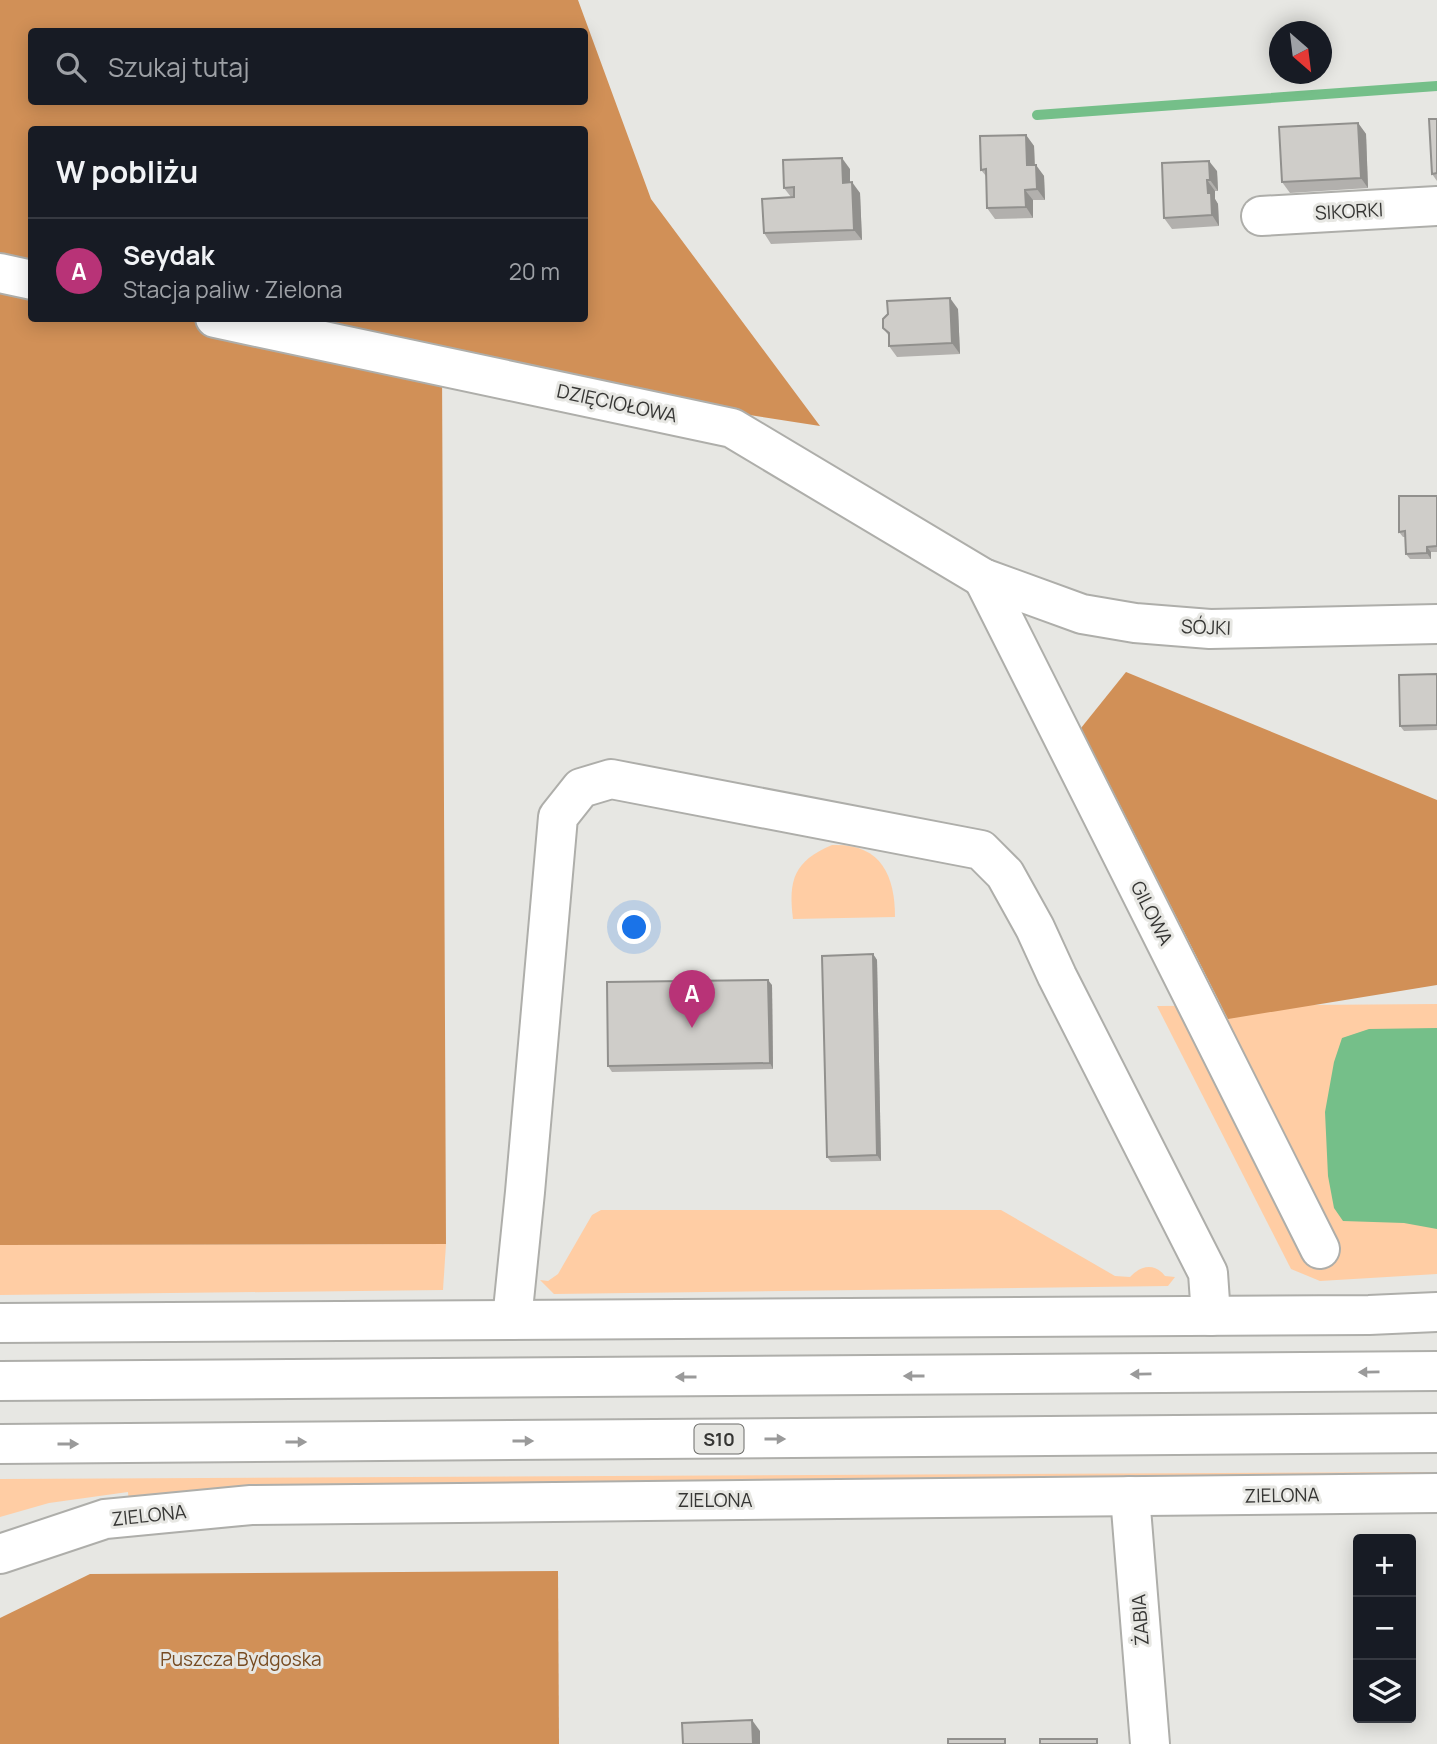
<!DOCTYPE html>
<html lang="pl">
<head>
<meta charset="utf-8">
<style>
	body { margin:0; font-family:Manrope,sans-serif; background:#20242c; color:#f1f3f6 }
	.controls { position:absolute; right:21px; bottom:21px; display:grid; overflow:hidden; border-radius:7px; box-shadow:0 4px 18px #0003 }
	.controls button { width:63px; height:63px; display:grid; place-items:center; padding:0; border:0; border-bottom:2px solid #363941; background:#171b24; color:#f1f3f6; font:35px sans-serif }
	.compass { position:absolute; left:1269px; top:21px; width:63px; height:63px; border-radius:50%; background:#171b24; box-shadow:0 4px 18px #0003; rotate:152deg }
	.you { position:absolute; left:635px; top:928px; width:24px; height:24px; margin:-18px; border:5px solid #fff; border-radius:50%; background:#1a73e8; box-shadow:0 0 0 10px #1a73e833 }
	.badge { display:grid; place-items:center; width:46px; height:46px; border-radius:50%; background:#b83377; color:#fff; font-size:23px; font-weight:700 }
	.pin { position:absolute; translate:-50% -58px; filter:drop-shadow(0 2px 4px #0008) }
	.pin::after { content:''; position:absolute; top:37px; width:24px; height:21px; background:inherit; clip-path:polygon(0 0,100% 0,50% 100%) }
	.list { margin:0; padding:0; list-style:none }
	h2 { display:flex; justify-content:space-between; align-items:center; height:91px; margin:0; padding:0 28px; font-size:30px }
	h2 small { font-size:23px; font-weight:400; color:#9ea1a6 }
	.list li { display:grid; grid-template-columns:46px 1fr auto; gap:21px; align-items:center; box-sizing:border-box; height:105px; padding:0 28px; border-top:2px solid #363941 }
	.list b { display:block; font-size:26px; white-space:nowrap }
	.list p { margin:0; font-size:23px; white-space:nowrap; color:#9ea1a6 }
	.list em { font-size:23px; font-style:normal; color:#9ea1a6 }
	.icon { flex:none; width:38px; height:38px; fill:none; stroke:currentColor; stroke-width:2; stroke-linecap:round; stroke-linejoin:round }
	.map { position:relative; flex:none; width:1437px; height:1744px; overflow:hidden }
	.search { position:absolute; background:#171b24; box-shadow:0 4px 18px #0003; left:28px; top:28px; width:560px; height:77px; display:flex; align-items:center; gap:18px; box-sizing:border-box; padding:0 24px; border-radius:7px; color:#9ea1a6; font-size:26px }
	.panel { position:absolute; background:#171b24; box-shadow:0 4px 18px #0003; left:28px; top:126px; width:560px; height:196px; border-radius:7px }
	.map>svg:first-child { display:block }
	.green { fill:#ffcda4 }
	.forest { fill:#d19057; fill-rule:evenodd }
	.water { fill:#75bf89 }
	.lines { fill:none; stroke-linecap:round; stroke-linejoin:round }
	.stream { stroke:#75bf89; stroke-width:10 }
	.minor-casing { stroke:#aeaeaa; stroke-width:42 }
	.highway-casing { stroke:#aeaeaa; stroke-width:42 }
	.minor { stroke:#fff; stroke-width:38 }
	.highway { stroke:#fff; stroke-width:38 }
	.wall { fill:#b2b0ad }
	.shaded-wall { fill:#91908d }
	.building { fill:#cfcdc9; stroke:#91908d; stroke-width:2 }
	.oneway { fill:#9a9a9a }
	.labels { text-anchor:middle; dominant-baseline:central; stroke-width:6; stroke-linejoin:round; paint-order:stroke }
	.shield { fill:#e7e7e3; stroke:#6b6b68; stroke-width:2 }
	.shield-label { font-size:18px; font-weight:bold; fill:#363634 }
	.street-label { font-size:19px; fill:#363634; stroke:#e7e7e3 }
	.park-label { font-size:19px; fill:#774b21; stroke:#e7e7e3 }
</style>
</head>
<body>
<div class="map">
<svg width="1437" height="1744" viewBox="0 0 1437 1744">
	<rect width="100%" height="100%" fill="#e7e7e3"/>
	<g class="green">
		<path d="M832,845C880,843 895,874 895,917L793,919C788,880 794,861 832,845Z"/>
		<path d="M1437,1004V1274L1320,1281L1291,1269L1157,1006Z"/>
		<path d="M601,1210H1001L1115,1276L1130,1277C1141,1265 1155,1263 1165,1276L1175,1277L1168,1286L554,1294L540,1280L548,1281L558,1274L592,1215Z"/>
		<path d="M446,1244L443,1290L0,1295V1245Z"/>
		<path d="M1437,1472V1485L129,1504L128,1492L49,1503L0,1517V1479Z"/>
	</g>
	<g class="forest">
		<path d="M0,0H578L651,199L820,426L442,367L446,1244L0,1245ZM32,32H584V102H32ZM32,130H584V318H32Z"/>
		<path d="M1126,672L1437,800V985L1228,1019L1081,728Z"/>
		<path d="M558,1571L559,1744H0V1618L90,1574Z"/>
	</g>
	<path class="water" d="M1437,1028V1229L1404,1223L1343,1221L1334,1208L1328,1176L1325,1112L1334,1062L1342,1038L1369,1029Z"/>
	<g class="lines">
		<path class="stream" d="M1037,115L1437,86"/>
		<g class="minor-casing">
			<g id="minor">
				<path d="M1261,216L1437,206"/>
				<path d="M0,273L32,280"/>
				<path d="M215,318L732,428L983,578L1082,614L1135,623L1210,629L1437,624"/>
				<path d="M983,578L1320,1249"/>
				<path d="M512,1320L525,1192L558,817L581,788L611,779L981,850L1005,874L1035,928L1057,976L1208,1273L1211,1316"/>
				<path d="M0,1323L1369,1315L1437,1312"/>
				<path d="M1130,1496L1150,1744"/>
				<path d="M0,1554L105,1519L251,1505L1437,1493"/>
			</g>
		</g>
		<g class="highway-casing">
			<g id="highway">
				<path d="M0,1381L1437,1371"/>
				<path d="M0,1444L1437,1433"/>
			</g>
		</g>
		<use href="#minor" class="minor"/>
		<use href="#highway" class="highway"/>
	</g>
	<g class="wall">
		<path d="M1437,119V181L1432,174Z"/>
		<path d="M1358,123L1366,134L1368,188L1290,193L1282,182Z"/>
		<path d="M1026,135L1034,146L1035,165L1044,176L1045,200H1033V218L995,219L987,208L986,176L981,170Z"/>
		<path d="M850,169V183L860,193L862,240L771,244L764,233L791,197L784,188Z"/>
		<path d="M1217,171L1218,191H1215V199L1218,204L1219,226L1172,229L1164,218Z"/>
		<path d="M958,309L960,354L897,357L889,346V336L883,328Z"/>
		<path d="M1437,496V552H1431V559H1410L1406,554L1405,537H1403L1399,532Z"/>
		<path d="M1437,674V730L1404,731L1400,726Z"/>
		<path d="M873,954L877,960L881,1161L831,1162L827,1157Z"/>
		<path d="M772,985L773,1069L612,1072L608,1066Z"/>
	</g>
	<g class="shaded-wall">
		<path d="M1358,123L1366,134L1368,188L1361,178Z"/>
		<path d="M1026,135L1034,146L1035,176L1027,165Z"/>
		<path d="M842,158L850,169V194L843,183Z"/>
		<path d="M1209,161L1217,171L1218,191L1210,180Z"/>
		<path d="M1036,165L1044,176L1045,200L1037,189Z"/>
		<path d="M1207,180L1215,191V199L1218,204L1219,226L1212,215L1208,193Z"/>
		<path d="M852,182L860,193L862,240L854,230Z"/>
		<path d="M1025,190L1033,200V218L1026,207Z"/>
		<path d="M950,298L958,309L960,354L952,343Z"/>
		<path d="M1427,547L1431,552V559L1427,553Z"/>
		<path d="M873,954L877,960L881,1161L877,1155Z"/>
		<path d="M768,980L772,985L773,1069L770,1063Z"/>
		<path d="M752,1720L760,1731V1744H753Z"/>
	</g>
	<g class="building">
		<path d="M1429,119H1437V173L1432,174Z"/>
		<path d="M1358,123L1361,178L1282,182L1279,127Z"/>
		<path d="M1026,135L1027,165H1036L1037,189L1025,190L1026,207L987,208L986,169L981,170L980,136Z"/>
		<path d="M842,158L843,183L852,182L854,230L764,233L762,199L794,197V187L784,188L783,160Z"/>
		<path d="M1209,161L1210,180H1207L1208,193H1211L1212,215L1164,218L1162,163Z"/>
		<path d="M950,298L952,343L889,346V333L883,328V319L888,314L887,301Z"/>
		<path d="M1399,496H1437V546L1427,547V553L1406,554L1405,531L1399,532Z"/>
		<path d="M1437,674V725L1400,726L1399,675Z"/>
		<path d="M873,954L877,1155L827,1157L822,956Z"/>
		<path d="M768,980L770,1063L608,1066L607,982Z"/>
		<path d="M752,1720L753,1744H683L682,1723Z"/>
		<rect x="948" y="1739" width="57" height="5"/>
		<rect x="1040" y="1739" width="57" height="5"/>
	</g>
	<defs><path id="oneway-solid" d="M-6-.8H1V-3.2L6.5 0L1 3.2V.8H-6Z" transform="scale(1.75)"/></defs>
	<g class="oneway">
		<use href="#oneway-solid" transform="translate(1369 1372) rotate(179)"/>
		<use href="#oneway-solid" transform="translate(1141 1374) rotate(179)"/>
		<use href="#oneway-solid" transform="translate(914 1376) rotate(180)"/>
		<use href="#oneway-solid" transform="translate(686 1377) rotate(180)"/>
		<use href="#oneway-solid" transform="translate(775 1439)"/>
		<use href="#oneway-solid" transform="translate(523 1441)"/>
		<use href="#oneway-solid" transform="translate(296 1442)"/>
		<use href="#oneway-solid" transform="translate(68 1444)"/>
	</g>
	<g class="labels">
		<rect class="shield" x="694.5" y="1424.5" width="49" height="29" rx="5"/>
		<g class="shield-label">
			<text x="719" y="1439">S10</text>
		</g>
		<g class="street-label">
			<text transform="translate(1349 211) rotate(-3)">SIKORKI</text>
			<text transform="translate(617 403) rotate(12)">DZIĘCIOŁOWA</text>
			<text transform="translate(1206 627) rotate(2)">SÓJKI</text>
			<text transform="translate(1152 913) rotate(63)">GILOWA</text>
			<text transform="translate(1282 1495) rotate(-1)">ZIELONA</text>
			<text x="715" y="1500">ZIELONA</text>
			<text transform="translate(149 1515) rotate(-6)">ZIELONA</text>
			<text transform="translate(1140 1620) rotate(-94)">ŻABIA</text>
		</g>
		<g class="park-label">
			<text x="241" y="1659">Puszcza Bydgoska</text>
		</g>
	</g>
</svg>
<div class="controls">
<button>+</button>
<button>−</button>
<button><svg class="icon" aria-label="layers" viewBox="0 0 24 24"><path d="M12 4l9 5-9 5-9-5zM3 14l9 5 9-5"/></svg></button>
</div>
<svg class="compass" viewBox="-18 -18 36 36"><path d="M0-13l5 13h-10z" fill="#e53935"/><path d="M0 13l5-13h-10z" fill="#9ea1a6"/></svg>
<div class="you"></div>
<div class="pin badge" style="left:692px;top:1028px">A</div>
<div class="search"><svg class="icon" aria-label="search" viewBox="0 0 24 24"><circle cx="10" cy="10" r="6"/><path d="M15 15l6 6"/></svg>Szukaj tutaj</div>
<section class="panel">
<h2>W pobliżu<small></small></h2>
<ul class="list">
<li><span class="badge">A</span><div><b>Seydak</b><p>Stacja paliw · Zielona</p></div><em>20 m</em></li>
</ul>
</section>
</div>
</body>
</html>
